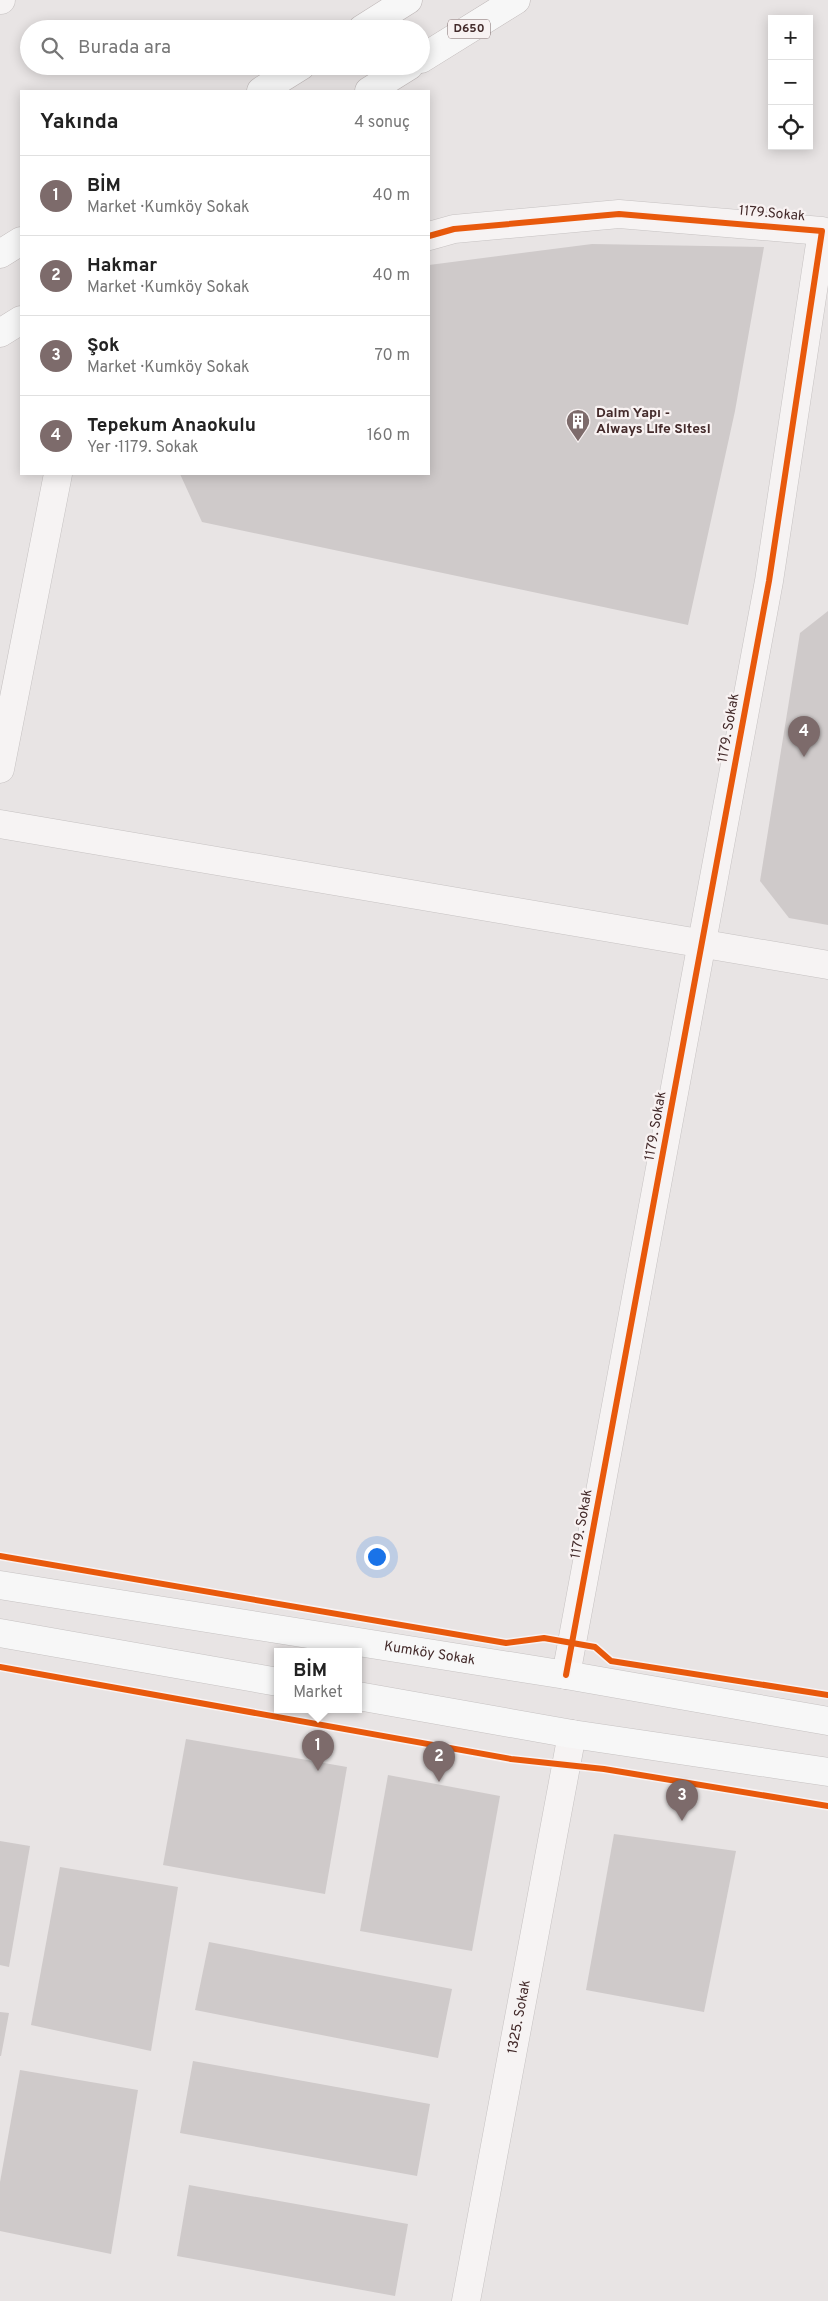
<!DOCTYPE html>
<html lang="tr">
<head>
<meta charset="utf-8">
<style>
	body { margin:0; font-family:Overpass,sans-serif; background:#f6f6f6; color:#222 }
	.controls { position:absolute; right:15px; top:15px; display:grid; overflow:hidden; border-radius:0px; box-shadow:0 2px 12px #0003 }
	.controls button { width:45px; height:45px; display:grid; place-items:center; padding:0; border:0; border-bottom:1px solid #e0e0e0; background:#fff; color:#222; font:25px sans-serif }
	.you { position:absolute; left:376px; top:1556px; width:18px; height:18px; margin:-12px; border:4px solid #fff; border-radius:50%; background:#1a73e8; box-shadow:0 0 0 8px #1a73e833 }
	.badge { display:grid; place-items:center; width:32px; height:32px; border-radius:50%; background:#7d6b6b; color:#fff; font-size:16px; font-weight:700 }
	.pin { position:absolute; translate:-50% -41px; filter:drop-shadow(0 1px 2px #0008) }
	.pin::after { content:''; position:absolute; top:26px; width:18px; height:15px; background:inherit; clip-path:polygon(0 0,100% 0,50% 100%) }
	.popup { position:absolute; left:274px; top:1648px; width:88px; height:65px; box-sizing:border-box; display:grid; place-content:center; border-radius:0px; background:#fff; filter:drop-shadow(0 1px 4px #0005); font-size:16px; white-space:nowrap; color:#767676 }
	.popup b { font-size:19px; color:#222 }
	.popup::after { content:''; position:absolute; left:50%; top:100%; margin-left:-10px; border:10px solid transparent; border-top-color:#fff }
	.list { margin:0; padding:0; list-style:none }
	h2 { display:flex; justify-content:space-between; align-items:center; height:65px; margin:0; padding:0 20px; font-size:21px }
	h2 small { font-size:16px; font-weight:400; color:#767676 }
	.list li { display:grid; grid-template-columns:32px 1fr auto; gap:15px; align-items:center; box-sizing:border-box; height:80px; padding:0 20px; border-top:1px solid #e0e0e0 }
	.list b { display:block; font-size:19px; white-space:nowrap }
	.list p { margin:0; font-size:16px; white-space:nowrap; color:#767676 }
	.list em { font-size:16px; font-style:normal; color:#767676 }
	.icon { flex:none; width:28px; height:28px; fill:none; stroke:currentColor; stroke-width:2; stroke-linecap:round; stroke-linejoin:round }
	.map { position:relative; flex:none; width:828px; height:2301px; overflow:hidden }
	.search { position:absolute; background:#fff; box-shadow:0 2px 12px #0003; left:20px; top:20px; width:410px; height:55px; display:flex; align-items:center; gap:12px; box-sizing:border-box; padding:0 18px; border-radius:28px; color:#767676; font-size:19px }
	.panel { position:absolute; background:#fff; box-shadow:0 2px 12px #0003; left:20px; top:90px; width:410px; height:385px; border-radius:0px }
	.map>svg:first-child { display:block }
	.building { fill:#cfcaca }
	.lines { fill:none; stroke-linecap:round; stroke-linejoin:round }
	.street-casing { stroke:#c6c2c2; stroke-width:29 }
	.secondary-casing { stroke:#c6c2c2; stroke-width:29 }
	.highway-casing { stroke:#bdb6b6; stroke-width:29 }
	.street { stroke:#f6f3f3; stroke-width:28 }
	.secondary { stroke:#f7f7f7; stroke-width:28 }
	.highway { stroke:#f7f7f7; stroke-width:28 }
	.cycleway-casing { stroke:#f8f2f2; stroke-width:9 }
	.cycleway { stroke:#e8590c; stroke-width:6 }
	.labels { text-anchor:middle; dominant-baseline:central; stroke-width:4.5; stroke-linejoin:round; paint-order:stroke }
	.shield { fill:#f8f2f2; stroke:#796666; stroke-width:1 }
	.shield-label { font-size:12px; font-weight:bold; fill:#432a2a }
	.street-label { font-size:14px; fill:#432a2a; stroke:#f8f2f2 }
	.poi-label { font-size:14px; font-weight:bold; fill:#432a2a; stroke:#f8f2f2; text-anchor:start }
</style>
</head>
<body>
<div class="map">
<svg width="828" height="2301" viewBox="0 0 828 2301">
	<rect width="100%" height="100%" fill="#e8e4e4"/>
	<g class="building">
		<path d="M592,244L764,247L735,411L688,625L202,522L180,474H429V265Z"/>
		<path d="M828,611V925L789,918L760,881L800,633Z"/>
		<path d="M186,1739L347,1767L325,1894L163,1865Z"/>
		<path d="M388,1775L500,1796L472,1951L360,1931Z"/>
		<path d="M614,1834L736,1851L704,2012L586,1990Z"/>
		<path d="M0,1841L30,1846L9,1967L0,1965Z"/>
		<path d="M60,1867L178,1887L151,2051L31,2025Z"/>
		<path d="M209,1942L452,1989L438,2058L195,2010Z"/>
		<path d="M0,2012L9,2013L1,2056H0Z"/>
		<path d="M193,2061L430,2104L417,2176L180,2133Z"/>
		<path d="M20,2070L138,2090L111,2254L0,2231V2182Z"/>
		<path d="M189,2185L408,2224L395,2296L177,2256Z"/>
	</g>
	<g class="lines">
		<g class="street-casing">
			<g id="street">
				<path d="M0,0H1"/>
				<path d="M429,236L454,229L619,214L822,231L769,581L566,1675"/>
				<path d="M0,769L58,474"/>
				<path d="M0,824L828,965"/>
				<path id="s1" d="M466,2301L572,1734"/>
			</g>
		</g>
		<g class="secondary-casing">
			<g id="secondary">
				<path id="s2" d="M0,1585L566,1675L828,1721"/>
				<path d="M0,1633L278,1682"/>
				<path d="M358,1696L572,1734L828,1772"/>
			</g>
		</g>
		<g class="highway-casing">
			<g id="highway">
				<path d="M362,29L408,0"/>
				<path d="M421,59L516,0"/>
				<path d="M261,91L301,66"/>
				<path d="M369,91L409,66"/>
				<path d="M0,254L21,241"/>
				<path d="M0,333L21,320"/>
			</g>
		</g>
		<use href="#street" class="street"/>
		<use href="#secondary" class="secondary"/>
		<use href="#highway" class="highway"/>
		<g class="cycleway-casing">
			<g id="cycleway">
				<path d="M429,236L454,229L619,214L822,231L769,581L566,1675"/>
				<path d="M0,1556L506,1643L544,1638L595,1647L611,1661L828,1695"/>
				<path d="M0,1667L511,1759L604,1769L828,1806"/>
			</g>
		</g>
		<use href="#cycleway" class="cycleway"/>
	</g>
	<defs>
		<g id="building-pin" transform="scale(1.25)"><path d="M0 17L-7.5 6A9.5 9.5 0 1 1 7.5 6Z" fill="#7d6b6b" stroke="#f8f2f2"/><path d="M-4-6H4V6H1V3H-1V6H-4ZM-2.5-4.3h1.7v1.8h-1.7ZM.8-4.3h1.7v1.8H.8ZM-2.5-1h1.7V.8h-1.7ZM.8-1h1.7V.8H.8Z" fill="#fff"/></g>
	</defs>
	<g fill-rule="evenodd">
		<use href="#building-pin" x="578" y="421"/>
	</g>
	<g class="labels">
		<rect class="shield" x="448" y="19.5" width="42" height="19" rx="4"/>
		<g class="shield-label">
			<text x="469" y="29">D650</text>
		</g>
		<g class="street-label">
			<text transform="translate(772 214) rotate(5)">1179.Sokak</text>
			<text transform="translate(729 728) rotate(-80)">1179. Sokak</text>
			<text transform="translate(656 1126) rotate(-80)">1179. Sokak</text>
			<text transform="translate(582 1524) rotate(-80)">1179. Sokak</text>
			<text stroke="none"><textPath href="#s2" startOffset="435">Kumköy Sokak</textPath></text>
			<text stroke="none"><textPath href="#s1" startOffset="289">1325. Sokak</textPath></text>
		</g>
		<g class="poi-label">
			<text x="596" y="413">Daim Yapı -<tspan x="596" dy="16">Always Life Sitesi</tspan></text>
		</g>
	</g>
</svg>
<div class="controls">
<button>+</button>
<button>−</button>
<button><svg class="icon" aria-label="locate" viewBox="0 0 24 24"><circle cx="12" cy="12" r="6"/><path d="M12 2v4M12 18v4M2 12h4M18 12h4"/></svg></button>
</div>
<div class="you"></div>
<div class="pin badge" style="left:318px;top:1771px">1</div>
<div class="popup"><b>BİM</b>Market</div>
<div class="pin badge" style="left:439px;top:1782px">2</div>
<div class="pin badge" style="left:682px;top:1821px">3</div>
<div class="pin badge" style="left:804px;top:757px">4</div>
<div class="search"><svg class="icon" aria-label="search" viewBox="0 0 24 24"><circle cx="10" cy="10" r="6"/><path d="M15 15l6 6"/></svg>Burada ara</div>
<section class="panel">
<h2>Yakında<small>4 sonuç</small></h2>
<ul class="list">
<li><span class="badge">1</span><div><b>BİM</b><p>Market · Kumköy Sokak</p></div><em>40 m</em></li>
<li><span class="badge">2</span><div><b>Hakmar</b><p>Market · Kumköy Sokak</p></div><em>40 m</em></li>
<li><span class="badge">3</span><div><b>Şok</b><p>Market · Kumköy Sokak</p></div><em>70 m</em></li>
<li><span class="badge">4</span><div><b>Tepekum Anaokulu</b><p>Yer · 1179. Sokak</p></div><em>160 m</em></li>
</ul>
</section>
</div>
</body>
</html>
